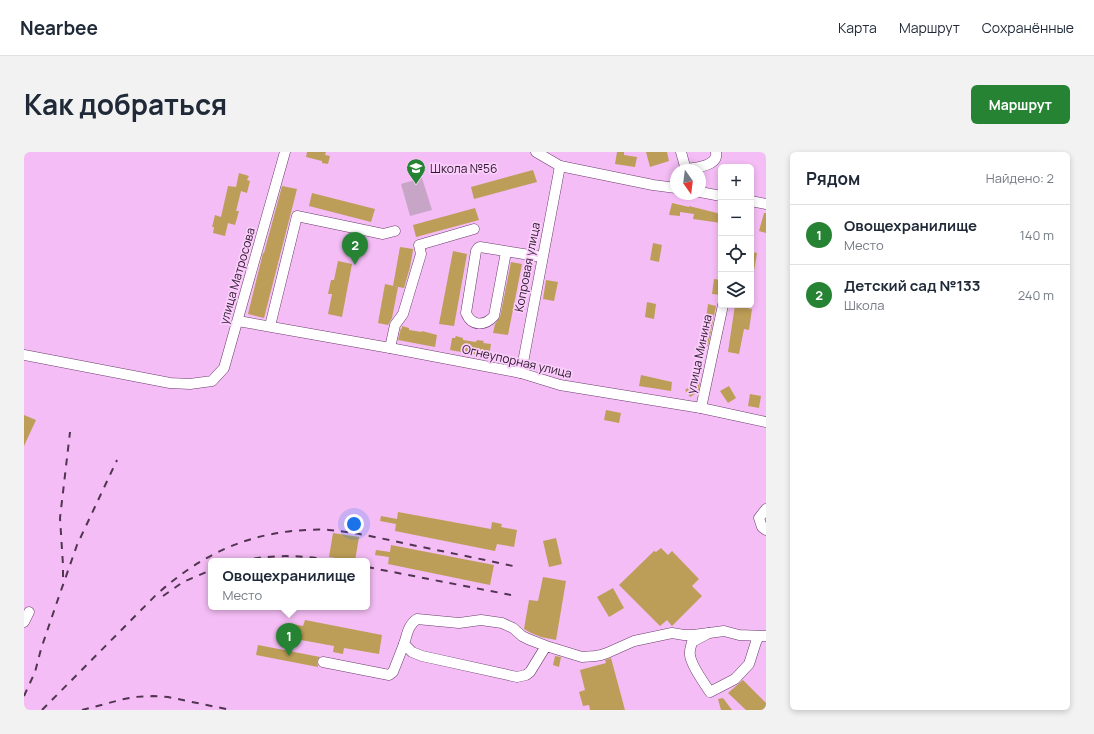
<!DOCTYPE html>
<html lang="ru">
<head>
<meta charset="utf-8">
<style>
	body { margin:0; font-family:Manrope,sans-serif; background:#f2f2f3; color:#1f2937 }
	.controls { position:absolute; right:12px; top:12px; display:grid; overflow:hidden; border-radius:6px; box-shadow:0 2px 6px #0003 }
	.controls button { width:36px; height:36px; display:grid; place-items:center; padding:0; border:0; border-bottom:1px solid #e0e1e3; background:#fff; color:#1f2937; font:20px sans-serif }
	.compass { position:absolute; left:646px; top:12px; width:36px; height:36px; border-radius:50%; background:#fff; box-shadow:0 2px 6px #0003; rotate:166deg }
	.you { position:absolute; left:330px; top:372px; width:14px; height:14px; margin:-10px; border:3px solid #fff; border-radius:50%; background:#1a73e8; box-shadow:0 0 0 6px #1a73e833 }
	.badge { display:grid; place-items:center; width:26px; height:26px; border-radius:50%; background:#278334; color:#fff; font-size:13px; font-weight:700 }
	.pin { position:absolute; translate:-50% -33px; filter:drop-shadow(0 1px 2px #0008) }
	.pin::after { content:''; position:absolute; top:21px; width:14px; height:12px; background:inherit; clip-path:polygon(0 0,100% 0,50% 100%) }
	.popup { position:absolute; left:184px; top:406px; width:162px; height:52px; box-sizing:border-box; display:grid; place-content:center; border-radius:6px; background:#fff; filter:drop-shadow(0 1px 3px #0005); font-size:13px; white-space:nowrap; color:#747a83 }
	.popup b { font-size:15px; color:#1f2937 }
	.popup::after { content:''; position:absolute; left:50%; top:100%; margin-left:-8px; border:8px solid transparent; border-top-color:#fff }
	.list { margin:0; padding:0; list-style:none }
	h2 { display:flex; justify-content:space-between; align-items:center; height:52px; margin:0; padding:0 16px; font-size:17px }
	h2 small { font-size:13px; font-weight:400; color:#747a83 }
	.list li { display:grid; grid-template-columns:26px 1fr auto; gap:12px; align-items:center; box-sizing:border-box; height:60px; padding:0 16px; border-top:1px solid #e0e1e3 }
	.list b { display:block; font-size:15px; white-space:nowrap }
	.list p { margin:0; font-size:13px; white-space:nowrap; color:#747a83 }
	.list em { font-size:13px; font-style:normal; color:#747a83 }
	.icon { flex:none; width:22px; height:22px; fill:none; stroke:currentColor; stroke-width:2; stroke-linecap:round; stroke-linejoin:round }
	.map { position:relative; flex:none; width:742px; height:558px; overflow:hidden; border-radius:6px }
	header { display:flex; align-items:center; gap:24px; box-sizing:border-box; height:56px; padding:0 20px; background:#fff; border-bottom:1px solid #e0e1e3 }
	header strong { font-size:19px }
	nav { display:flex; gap:22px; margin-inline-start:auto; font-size:14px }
	.intro { display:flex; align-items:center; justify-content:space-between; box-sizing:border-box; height:96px; padding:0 24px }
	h1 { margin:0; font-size:28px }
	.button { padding:10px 18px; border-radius:6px; background:#278334; color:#fff; font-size:14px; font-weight:700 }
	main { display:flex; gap:24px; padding:0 24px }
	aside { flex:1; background:#fff; border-radius:6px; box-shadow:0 2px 6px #0003 }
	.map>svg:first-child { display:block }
	.green { fill:#c6a5c7 }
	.building { fill:#bd9e58 }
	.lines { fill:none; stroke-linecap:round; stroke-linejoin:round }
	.minor-casing { stroke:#6b3c6d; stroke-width:11 }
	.minor { stroke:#fff; stroke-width:10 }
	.rail { stroke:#503551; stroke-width:2; stroke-dasharray:7 7; stroke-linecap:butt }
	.labels { text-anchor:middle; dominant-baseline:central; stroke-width:3.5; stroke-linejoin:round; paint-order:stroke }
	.poi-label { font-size:12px; fill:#2c182d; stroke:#fbcefc; text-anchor:start }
	.street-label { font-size:12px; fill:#2c182d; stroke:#fbcefc }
</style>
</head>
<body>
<header>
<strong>Nearbee</strong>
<nav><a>Карта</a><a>Маршрут</a><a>Сохранённые</a></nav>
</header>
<div class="intro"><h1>Как добраться</h1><a class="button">Маршрут</a></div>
<main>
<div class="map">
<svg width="742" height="558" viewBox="0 0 742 558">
	<rect width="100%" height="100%" fill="#f4bdf5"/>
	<path class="green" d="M398,26L408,58L386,64L377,32Z"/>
	<g class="building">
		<path d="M283,0H302L301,3L306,4L304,12L298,11V9L282,5Z"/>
		<path d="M593,0H600V3L613,5L611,15L591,12Z"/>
		<path d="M622,0H643L645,9L626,15Z"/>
		<path d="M509,18L513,30L450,47L447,35Z"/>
		<path d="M215,21L225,24L223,28L226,29L223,41L217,39L212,59H215L211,73L204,71L201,84L189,81L190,75H188L191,63L197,65L204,34L212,35Z"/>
		<path d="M258,34L273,37L240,166L224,162L239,101H240Z"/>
		<path d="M288,41L351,57L347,70L285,54Z"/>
		<path d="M648,51L665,55V54L697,62V71L669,67L670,62L656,60V64L645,63Z"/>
		<path d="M451,56L455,68L392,85L389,73Z"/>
		<path d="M740,61H742V81L735,79Z"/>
		<path d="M629,91L638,93L635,110L626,108Z"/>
		<path d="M376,95L389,97V98L386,115L380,136L369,134Z"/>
		<path d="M429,99L443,102L430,174L415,172Z"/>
		<path d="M727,100L733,101L730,119H727Z"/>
		<path d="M314,109L328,112L318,165L304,162L308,142H304L307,128H310Z"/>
		<path d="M487,110L498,112L484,183L469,181L471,172L476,165Z"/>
		<path d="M690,127L697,128V143L688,142Z"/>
		<path d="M522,128L534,130L530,149L519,147Z"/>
		<path d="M361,132L374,135L368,166L364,173L354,171Z"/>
		<path d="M623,150L632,152L630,167L621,165Z"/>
		<path d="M684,152L692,154L684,194L677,193L680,174H681Z"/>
		<path d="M711,153L728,157L725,178L720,177L715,202L704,200Z"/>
		<path d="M378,174L385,176V178L398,180V179L413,183L411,195L374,188L377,176L378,177Z"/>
		<path d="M432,184L439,186V188L452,190L453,188L460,189L459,191L467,192L465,205L426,198L428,186H431Z"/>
		<path d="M617,223L648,230L647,239L615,234Z"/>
		<path d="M674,229L676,231L674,240L666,245L661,238Z"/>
		<path d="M705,234L712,246L704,251L696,239Z"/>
		<path d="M726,242L737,244L735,256L724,254Z"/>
		<path d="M582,258L597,261L595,271L580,268Z"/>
		<path d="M0,263L12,268L0,294Z"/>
		<path d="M374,360L467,377L468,370L478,372L477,375L493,378L490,395L473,392L471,399L371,379L372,372L356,369L357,364L373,367Z"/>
		<path d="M309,381L335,385L331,409L305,405Z"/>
		<path d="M532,386L538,412L525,415L519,389Z"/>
		<path d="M367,393L470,413L466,433L364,412L365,405L351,403L352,398L366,400Z"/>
		<path d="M637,396L644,403L648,399L675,427L668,434L678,444L648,474L643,468L636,474L595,433L630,399L632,400Z"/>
		<path d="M519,425L542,429L532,488L517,485L507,481L500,477L505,448L514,449Z"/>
		<path d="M589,436L600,456L585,465L573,445Z"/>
		<path d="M281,468L358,483L355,502L320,496L319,502L309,500L310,494L277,488L278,480L266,478L268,472L279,474Z"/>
		<path d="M234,493L296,505L293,509L294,515L232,503Z"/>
		<path d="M531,504L537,505L535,515L529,513Z"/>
		<path d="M587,506L601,558H566L565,553L559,554L555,540L561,538L556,518L582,511L581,508Z"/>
		<path d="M719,528L742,551V558H722L704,541Z"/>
		<path d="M699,546L708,558H697L694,547Z"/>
	</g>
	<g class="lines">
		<g class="minor-casing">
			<g id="minor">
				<path d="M512,0L536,14L629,33L652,36"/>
				<path d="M657,0L662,18"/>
				<path d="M661,17C671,16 695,14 692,0"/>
				<path d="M676,40L697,44"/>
				<path d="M727,49L742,52"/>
				<path d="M482,100L470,164C461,174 448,175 442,161L452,99L454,96L456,95L518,105"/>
				<path d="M214,169L366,196L497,221L536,233L677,256L742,270"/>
				<path d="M246,174L273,64L359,82L371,79"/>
				<path d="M366,196L371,173L379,162L397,102L395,93L450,77"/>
				<path d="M0,203L146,231L166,232L188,229L200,216L261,0"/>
				<path d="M497,221L536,14"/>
				<path d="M677,256L699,153"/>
				<path d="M742,357L735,366L738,375L742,378"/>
				<path d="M0,470L5,460"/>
				<path d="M735,484L732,490L725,512L711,527L686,540C681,532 667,514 666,503C665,500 667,494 668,490L685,481L700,479L715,483L742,484"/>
				<path d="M522,494L504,487L498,484L489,476L478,471L457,468L435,471L393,467C384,473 383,483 380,492L388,500L398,504L493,525L502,523L506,520L522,494L558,505L571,504L577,503L583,501L610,489L648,481L660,483H669L685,481"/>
				<path d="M299,510L365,523L369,520L380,492"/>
			</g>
		</g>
		<use href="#minor" class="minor"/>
		<g class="rail">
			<path d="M216,409C250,402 278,403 312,409"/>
			<path d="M343,415L487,443"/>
			<path d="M39,425V413L36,366L46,280"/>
			<path d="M139,444L159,430L187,418"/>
			<path d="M0,544L11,520L17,497L33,450L53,393L93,308"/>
			<path d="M18,558L133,442C174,406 214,385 268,379C280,378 293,377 305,378C330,380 355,386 379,391C416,399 453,406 489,414"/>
			<path d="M58,558L100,547L110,545L129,544L144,545L207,558"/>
		</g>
	</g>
	<defs>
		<g id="school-pin" transform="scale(1)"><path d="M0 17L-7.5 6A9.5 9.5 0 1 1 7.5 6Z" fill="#278334" stroke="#fbcefc"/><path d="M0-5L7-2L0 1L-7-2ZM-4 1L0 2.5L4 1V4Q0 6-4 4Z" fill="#fff"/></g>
	</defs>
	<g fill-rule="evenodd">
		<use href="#school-pin" x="392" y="16"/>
	</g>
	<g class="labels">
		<g class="poi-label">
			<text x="406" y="16">Школа №56</text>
		</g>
		<g class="street-label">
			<text transform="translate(503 115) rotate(-79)">Копровая улица</text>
			<text transform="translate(213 124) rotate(-74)">улица Матросова</text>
			<text transform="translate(675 202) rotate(-78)">улица Минина</text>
			<text transform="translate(493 209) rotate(13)">Огнеупорная улица</text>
		</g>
	</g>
</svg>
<div class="controls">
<button>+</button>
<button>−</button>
<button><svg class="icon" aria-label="locate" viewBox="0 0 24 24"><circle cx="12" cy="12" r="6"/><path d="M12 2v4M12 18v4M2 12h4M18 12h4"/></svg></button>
<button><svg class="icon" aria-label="layers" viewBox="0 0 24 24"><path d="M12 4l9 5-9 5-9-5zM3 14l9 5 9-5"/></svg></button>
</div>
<svg class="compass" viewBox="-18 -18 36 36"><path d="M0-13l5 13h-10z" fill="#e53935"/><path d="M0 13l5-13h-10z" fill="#747a83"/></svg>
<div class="you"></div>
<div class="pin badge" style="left:265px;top:504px">1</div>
<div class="popup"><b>Овощехранилище</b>Место</div>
<div class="pin badge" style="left:331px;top:113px">2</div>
</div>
<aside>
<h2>Рядом<small>Найдено: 2</small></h2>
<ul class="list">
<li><span class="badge">1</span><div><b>Овощехранилище</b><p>Место</p></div><em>140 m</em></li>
<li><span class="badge">2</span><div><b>Детский сад №133</b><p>Школа</p></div><em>240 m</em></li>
</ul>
</aside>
</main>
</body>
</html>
